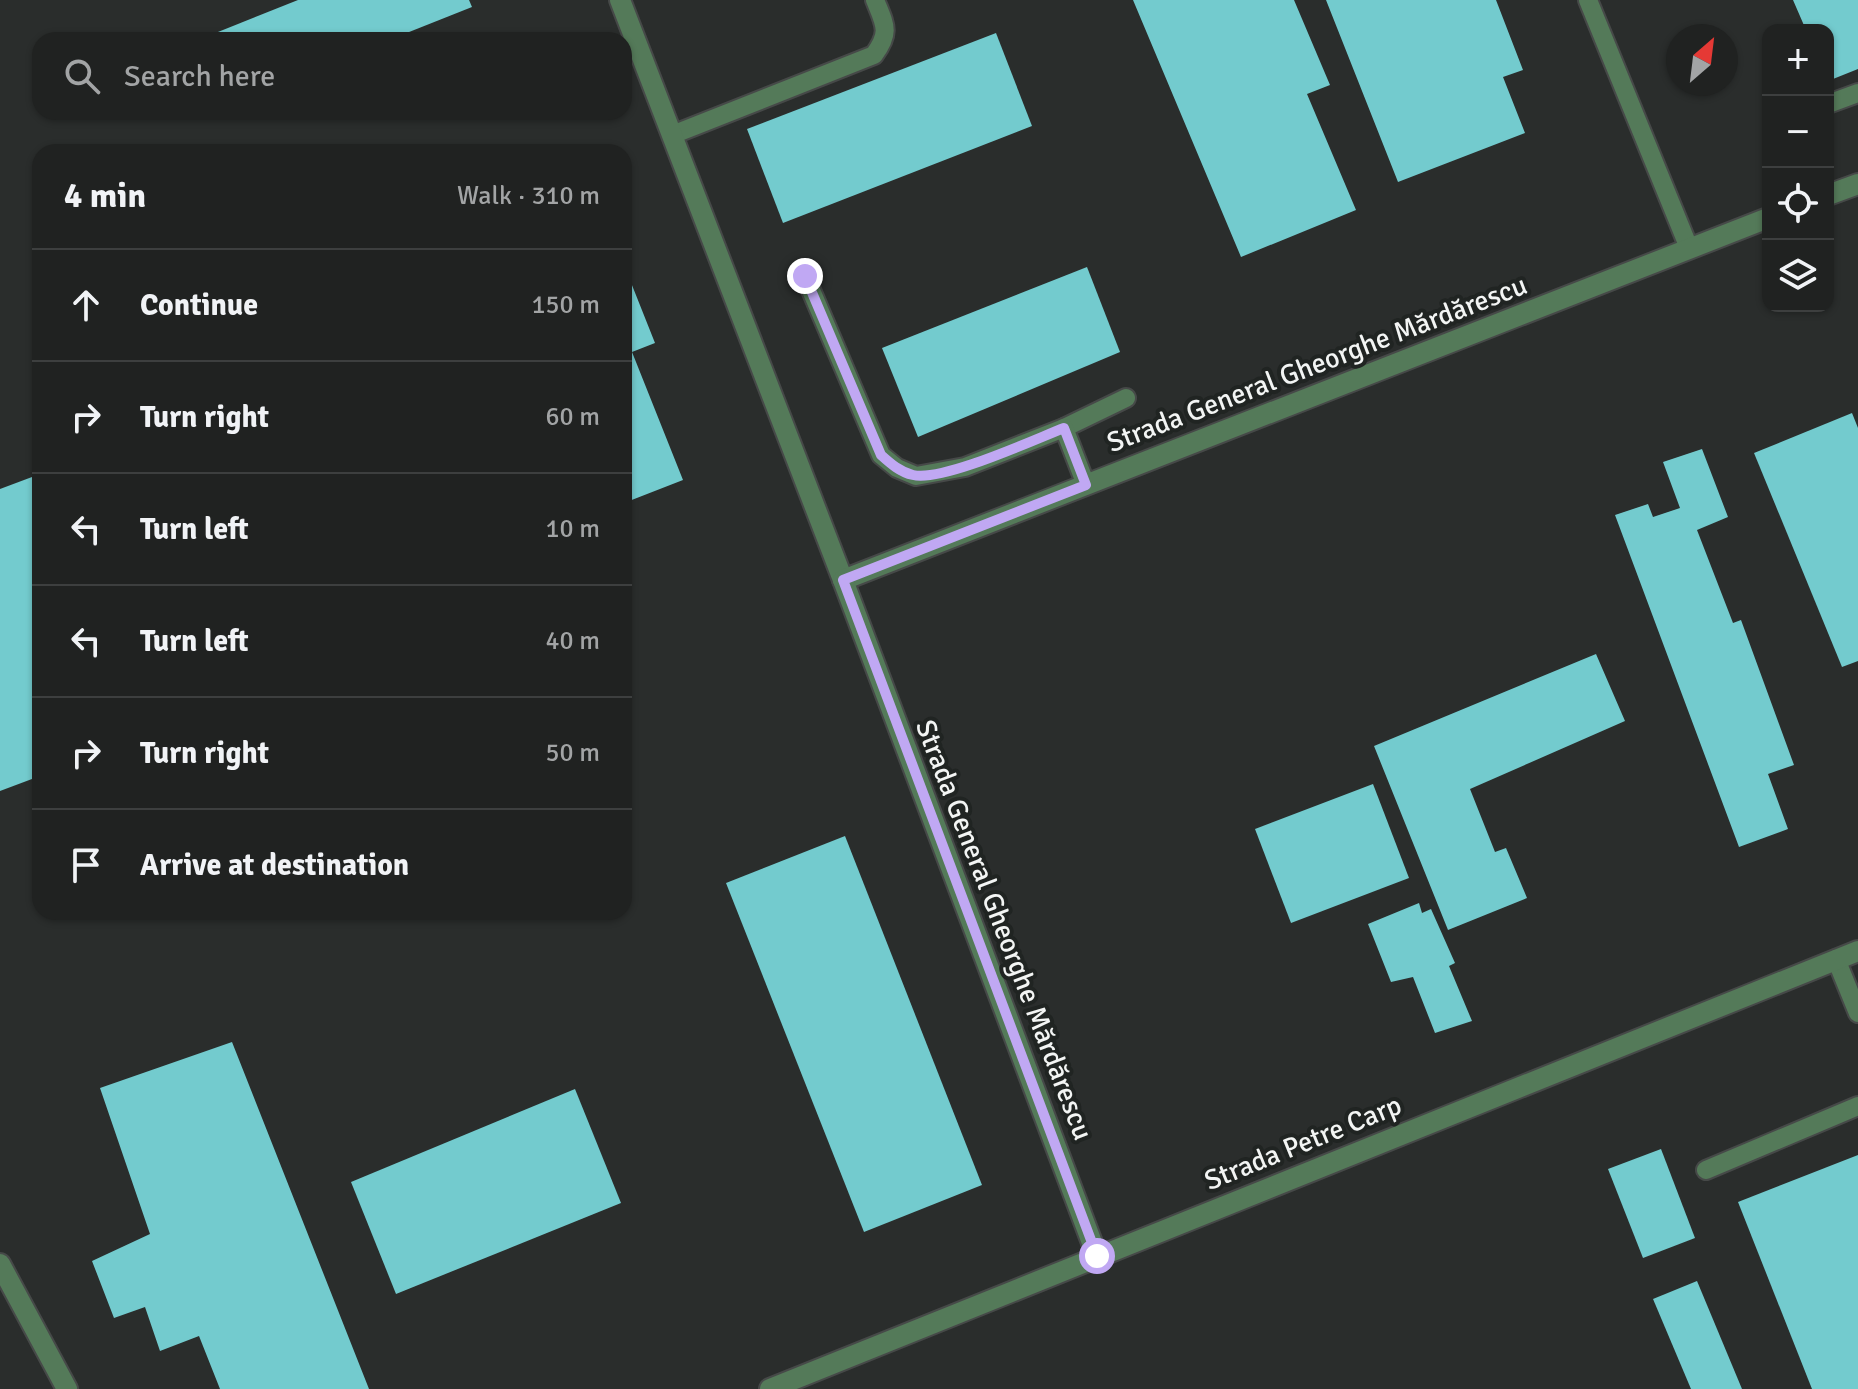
<!DOCTYPE html>
<html lang="en">
<head>
<meta charset="utf-8">
<style>
	body { margin:0; font-family:Signika,sans-serif; background:#282a2a; color:#f1f3f6 }
	.controls { position:absolute; right:24px; top:24px; display:grid; overflow:hidden; border-radius:16px; box-shadow:0 2px 6px #0004 }
	.controls button { width:72px; height:72px; display:grid; place-items:center; padding:0; border:0; border-bottom:2px solid #3d3f3f; background:#202221; color:#f1f3f6; font:40px sans-serif }
	.compass { position:absolute; left:1666px; top:24px; width:72px; height:72px; border-radius:50%; background:#202221; box-shadow:0 2px 6px #0004; rotate:28deg }
	.stop { position:absolute; width:24px; height:24px; margin:-18px; border:6px solid #c0a8f3; border-radius:50%; background:#fff }
	.stop.end { background:#c0a8f3; border-color:#fff; box-shadow:0 2px 8px #0008 }
	.list { margin:0; padding:0; list-style:none }
	h2 { display:flex; justify-content:space-between; align-items:center; height:104px; margin:0; padding:0 32px; font-size:34px }
	h2 small { font-size:26px; font-weight:400; color:#a2a4a5 }
	.list li { display:grid; grid-template-columns:52px 1fr auto; gap:24px; align-items:center; box-sizing:border-box; height:112px; padding:0 32px; border-top:2px solid #3d3f3f }
	.list b { display:block; font-size:30px; white-space:nowrap }
	.list em { font-size:26px; font-style:normal; color:#a2a4a5 }
	.icon { flex:none; width:44px; height:44px; fill:none; stroke:currentColor; stroke-width:2; stroke-linecap:round; stroke-linejoin:round }
	.map { position:relative; flex:none; width:1858px; height:1389px; overflow:hidden }
	.search { position:absolute; background:#202221; box-shadow:0 2px 6px #0004; left:32px; top:32px; width:600px; height:88px; display:flex; align-items:center; gap:20px; box-sizing:border-box; padding:0 28px; border-radius:24px; color:#a2a4a5; font-size:30px }
	.panel { position:absolute; background:#202221; box-shadow:0 2px 6px #0004; left:32px; top:144px; width:600px; height:776px; border-radius:24px }
	.map>svg:first-child { display:block }
	.building { fill:#73cbce }
	.lines { fill:none; stroke-linecap:round; stroke-linejoin:round }
	.service-casing { stroke:#464948; stroke-width:22 }
	.minor-casing { stroke:#464948; stroke-width:24 }
	.service { stroke:#547a59; stroke-width:18 }
	.minor { stroke:#547a59; stroke-width:20 }
	.route { stroke:#c0a8f3; stroke-width:10 }
	.labels { text-anchor:middle; dominant-baseline:central; stroke-width:8; stroke-linejoin:round; paint-order:stroke }
	.street-label { font-size:28px; fill:#f3f5f4; stroke:#202422 }
</style>
</head>
<body>
<div class="map">
<svg width="1858" height="1389" viewBox="0 0 1858 1389">
	<rect width="100%" height="100%" fill="#2a2d2c"/>
	<g class="building">
		<path d="M298,0H469L472,7L389,40H198Z"/>
		<path d="M1133,0H1294L1330,85L1307,94L1356,210L1241,257Z"/>
		<path d="M1326,0H1496L1523,70L1503,77L1525,133L1398,182Z"/>
		<path d="M1793,0H1858V69L1828,81V30H1806Z"/>
		<path d="M996,33L1032,126L783,223L747,129Z"/>
		<path d="M624,265L655,343L632,352L683,480L624,503Z"/>
		<path d="M1087,267L1120,352L918,437L882,348Z"/>
		<path d="M1852,413L1858,428V661L1842,667L1754,453Z"/>
		<path d="M1702,449L1728,517L1697,530L1733,623L1741,620L1794,765L1768,774L1788,829L1739,847L1615,515L1648,504L1653,517L1680,508L1663,462Z"/>
		<path d="M40,474V776L0,791V489Z"/>
		<path d="M1596,654L1625,721L1470,789L1495,852L1506,848L1527,898L1448,930L1374,746Z"/>
		<path d="M1373,784L1409,878L1291,923L1255,829Z"/>
		<path d="M845,836L982,1185L864,1232L726,883Z"/>
		<path d="M1419,903L1422,913L1431,909L1455,963L1449,966L1472,1021L1435,1033L1413,977L1391,982L1368,924Z"/>
		<path d="M232,1042L369,1389H220L199,1336L160,1351L145,1307L114,1318L92,1261L150,1234L100,1088Z"/>
		<path d="M575,1089L621,1203L396,1294L351,1182Z"/>
		<path d="M1661,1149L1695,1238L1643,1258L1608,1169Z"/>
		<path d="M1858,1155V1389H1812L1738,1202Z"/>
		<path d="M1697,1281L1742,1389H1691L1653,1299Z"/>
	</g>
	<g class="lines">
		<g class="service-casing">
			<g id="service">
				<path d="M1588,0L1689,248"/>
				<path d="M1828,104L1858,93"/>
				<path d="M672,135L874,55C891,32 885,25 875,0"/>
				<path d="M805,276L881,455L897,468L916,476L965,467L1064,428L1126,398"/>
				<path d="M1064,428L1086,485"/>
				<path d="M1836,959L1858,1013"/>
				<path d="M1706,1170L1858,1106"/>
			</g>
		</g>
		<g class="minor-casing">
			<g id="minor">
				<path d="M620,0L843,580L1097,1256"/>
				<path d="M1828,195L1858,184"/>
				<path d="M843,580L1768,218"/>
				<path d="M0,1264L67,1389"/>
				<path d="M770,1389L1858,951"/>
			</g>
		</g>
		<use href="#service" class="service"/>
		<use href="#minor" class="minor"/>
	</g>
	<g class="lines">
		<path class="route" d="M805,276L881,455C891,464 900,472 913,475C942,482 1033,440 1064,428L1086,485L843,580L1097,1256"/>
	</g>
	<g class="labels">
		<g class="street-label">
			<text transform="translate(1317 364) rotate(-21)">Strada General Gheorghe Mărdărescu</text>
			<text transform="translate(1004 930) rotate(69)">Strada General Gheorghe Mărdărescu</text>
			<text transform="translate(1303 1143) rotate(-22)">Strada Petre Carp</text>
		</g>
	</g>
</svg>
<div class="controls">
<button>+</button>
<button>−</button>
<button><svg class="icon" aria-label="locate" viewBox="0 0 24 24"><circle cx="12" cy="12" r="6"/><path d="M12 2v4M12 18v4M2 12h4M18 12h4"/></svg></button>
<button><svg class="icon" aria-label="layers" viewBox="0 0 24 24"><path d="M12 4l9 5-9 5-9-5zM3 14l9 5 9-5"/></svg></button>
</div>
<svg class="compass" viewBox="-18 -18 36 36"><path d="M0-13l5 13h-10z" fill="#e53935"/><path d="M0 13l5-13h-10z" fill="#a2a4a5"/></svg>
<div class="stop" style="left:1097px;top:1256px"></div>
<div class="stop end" style="left:805px;top:276px"></div>
<div class="search"><svg class="icon" aria-label="search" viewBox="0 0 24 24"><circle cx="10" cy="10" r="6"/><path d="M15 15l6 6"/></svg>Search here</div>
<section class="panel">
<h2>4 min<small>Walk · 310 m</small></h2>
<ul class="list">
<li><svg class="icon" aria-label="ahead" viewBox="0 0 24 24"><path d="M12 20V5M6 11l6-6 6 6"/></svg><div><b>Continue</b></div><em>150 m</em></li>
<li><svg class="icon" aria-label="right" viewBox="0 0 24 24"><path d="M7 20v-9h11M14 6l5 5-5 5"/></svg><div><b>Turn right</b></div><em>60 m</em></li>
<li><svg class="icon" aria-label="left" viewBox="0 0 24 24"><path d="M17 20v-9H6M10 6l-5 5 5 5"/></svg><div><b>Turn left</b></div><em>10 m</em></li>
<li><svg class="icon" aria-label="left" viewBox="0 0 24 24"><path d="M17 20v-9H6M10 6l-5 5 5 5"/></svg><div><b>Turn left</b></div><em>40 m</em></li>
<li><svg class="icon" aria-label="right" viewBox="0 0 24 24"><path d="M7 20v-9h11M14 6l5 5-5 5"/></svg><div><b>Turn right</b></div><em>50 m</em></li>
<li><svg class="icon" aria-label="arrive" viewBox="0 0 24 24"><path d="M6 21V4h12l-3 4 3 4H6"/></svg><div><b>Arrive at destination</b></div></li>
</ul>
</section>
</div>
</body>
</html>
